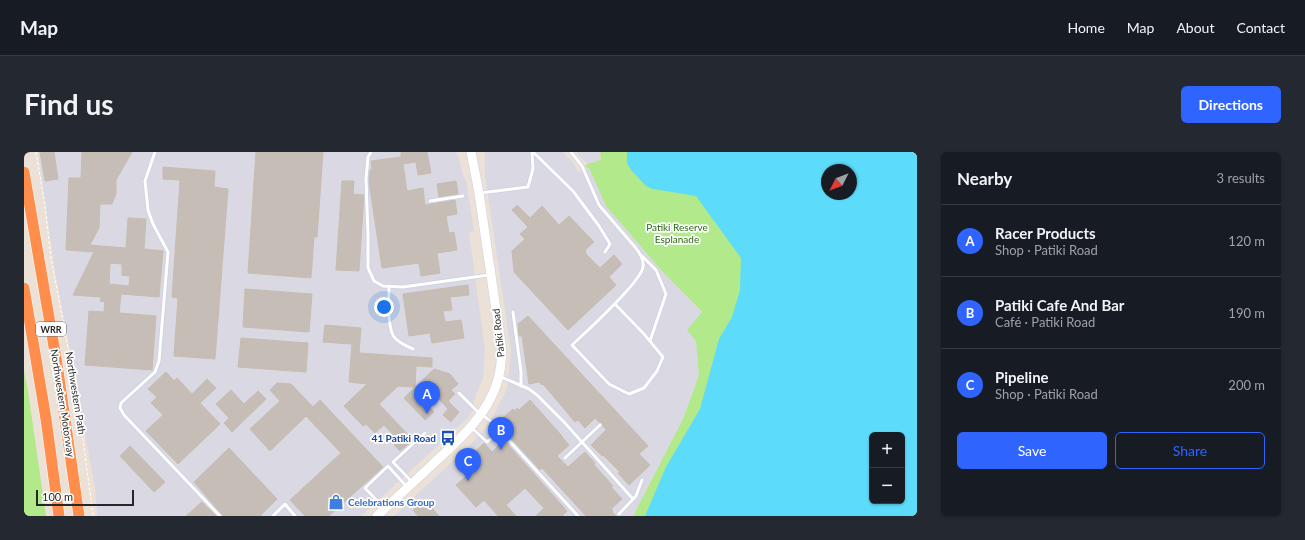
<!DOCTYPE html>
<html lang="en">
<head>
<meta charset="utf-8">
<style>
	body { margin:0; font-family:Lato,sans-serif; background:#242831; color:#f1f3f6 }
	.controls { position:absolute; right:12px; bottom:12px; display:grid; overflow:hidden; border-radius:6px; box-shadow:0 1px 3px #0004 }
	.controls button { width:36px; height:36px; display:grid; place-items:center; padding:0; border:0; border-bottom:1px solid #363941; background:#171b24; color:#f1f3f6; font:20px sans-serif }
	.compass { position:absolute; left:797px; top:12px; width:36px; height:36px; border-radius:50%; background:#171b24; box-shadow:0 1px 3px #0004; rotate:228deg }
	.scale { position:absolute; left:12px; bottom:10px; width:98px; box-sizing:border-box; padding-left:4px; border:2px solid #272727; border-top:0; font-size:11px; line-height:14px; white-space:nowrap; color:#272727; -webkit-text-stroke:3px #fff; paint-order:stroke }
	.you { position:absolute; left:360px; top:155px; width:14px; height:14px; margin:-10px; border:3px solid #fff; border-radius:50%; background:#1a73e8; box-shadow:0 0 0 6px #1a73e833 }
	.badge { display:grid; place-items:center; width:26px; height:26px; border-radius:50%; background:#2f64ff; color:#fff; font-size:13px; font-weight:700 }
	.pin { position:absolute; translate:-50% -33px; filter:drop-shadow(0 1px 2px #0008) }
	.pin::after { content:''; position:absolute; top:21px; width:14px; height:12px; background:inherit; clip-path:polygon(0 0,100% 0,50% 100%) }
	.list { margin:0; padding:0; list-style:none }
	h2 { display:flex; justify-content:space-between; align-items:center; height:52px; margin:0; padding:0 16px; font-size:17px }
	h2 small { font-size:13px; font-weight:400; color:#9ea1a6 }
	.list li { display:grid; grid-template-columns:26px 1fr auto; gap:12px; align-items:center; box-sizing:border-box; height:72px; padding:0 16px; border-top:1px solid #363941 }
	.list b { display:block; font-size:15px; white-space:nowrap }
	.list p { margin:0; font-size:13px; white-space:nowrap; color:#9ea1a6 }
	.list em { font-size:13px; font-style:normal; color:#9ea1a6 }
	.actions { display:flex; gap:8px; padding:12px 16px }
	.actions a { flex:1; padding:9px 0; border:1px solid #2f64ff; border-radius:6px; text-align:center; font-size:14px; color:#2f64ff }
	.actions .main { background:#2f64ff; color:#fff }
	.map { position:relative; flex:none; width:893px; height:364px; overflow:hidden; border-radius:6px }
	header { display:flex; align-items:center; gap:24px; box-sizing:border-box; height:56px; padding:0 20px; background:#171b24; border-bottom:1px solid #363941 }
	header strong { font-size:19px }
	nav { display:flex; gap:22px; margin-inline-start:auto; font-size:14px }
	.intro { display:flex; align-items:center; justify-content:space-between; box-sizing:border-box; height:96px; padding:0 24px }
	h1 { margin:0; font-size:28px }
	.button { padding:10px 18px; border-radius:6px; background:#2f64ff; color:#fff; font-size:14px; font-weight:700 }
	main { display:flex; gap:24px; padding:0 24px }
	aside { flex:1; background:#171b24; border-radius:6px; box-shadow:0 1px 3px #0004 }
	.map>svg:first-child { display:block }
	.industrial { fill:#dad8e2 }
	.green { fill:#b1e98b; fill-rule:evenodd }
	.water { fill:#5cdbfb; fill-rule:evenodd }
	.building { fill:#c6beb6; stroke:#c6bdb0; fill-rule:evenodd }
	.lines { fill:none; stroke-linecap:round; stroke-linejoin:round }
	.service-casing { stroke:#cbd1e2; stroke-width:4.5 }
	.secondary-casing { stroke:#cbd1e2; stroke-width:10 }
	.motorway-casing { stroke:#fff; stroke-width:12 }
	.path { stroke:#fff; stroke-width:1; stroke-dasharray:3 2; stroke-linecap:butt }
	.service { stroke:#fff; stroke-width:3 }
	.secondary { stroke:#fff; stroke-width:9 }
	.motorway { stroke:#ff8e4d; stroke-width:11 }
	.labels { text-anchor:middle; dominant-baseline:central; stroke-width:3.5; stroke-linejoin:round; paint-order:stroke }
	.shield { fill:#fff; stroke:#686868; stroke-width:1 }
	.shield-label { font-size:9px; font-weight:bold; fill:#272727 }
	.park-label { font-size:10px; fill:#296912; stroke:#fff }
	.street-label { font-size:10px; fill:#272727; stroke:#fff }
	.transit-label { font-size:10px; font-weight:bold; fill:#164399; stroke:#fff; text-anchor:end }
	.shop-label { font-size:10px; font-weight:bold; fill:#366cbe; stroke:#fff; text-anchor:start }
</style>
</head>
<body>
<header>
<strong>Map</strong>
<nav><a>Home</a><a>Map</a><a>About</a><a>Contact</a></nav>
</header>
<div class="intro"><h1>Find us</h1><a class="button">Directions</a></div>
<main>
<div class="map">
<svg width="893" height="364" viewBox="0 0 893 364">
	<rect width="100%" height="100%" fill="#ece1d6"/>
	<g class="industrial">
		<path d="M14,0H432L435,6L439,24L442,28L450,79L445,80L461,198L459,226L450,248L449,259L443,267L337,364H73L71,336L31,119Z"/>
		<path d="M461,0H539L550,12L554,20L565,16L582,54L638,119L678,161L672,189L675,223L659,267L609,364H370L453,286L464,274L483,237L487,199L461,24Z"/>
		<path d="M552,0H576L577,8L564,13Z"/>
	</g>
	<g class="green">
		<path d="M576,0H893V364H609L659,267L675,223L672,189L663,178L678,160L638,119L582,54L565,16H563L561,13L577,8ZM803,18H827V42H803ZM848,283H878V349H848Z"/>
		<path d="M0,218L4,239L22,364H0Z"/>
	</g>
	<path class="water" d="M603,0H893V364H621L642,315L676,257L695,187L708,165L716,138L717,106L672,44L629,37L622,34L607,18L603,11ZM803,18H827V42H803ZM848,283H878V349H848Z"/>
	<g class="building">
		<path d="M16,0H30L34,27L21,29Z"/>
		<path d="M58,0H108L92,28V42L88,52H76L75,76L66,93L102,96L104,66L122,67L120,97L139,99L135,145L97,142L95,161L132,164L128,218L61,213L65,159L80,160L81,150L76,149L77,145L49,143L70,100L42,98L45,26H57ZM86,111L98,112V123L106,124L105,134L85,132Z"/>
		<path d="M232,0H299L293,85H290L287,126L224,121Z"/>
		<path d="M377,0H403L407,21L394,23L392,10L379,12L383,39L399,36L401,53L431,48L433,62L422,64L425,81L430,80L433,98L413,101L416,121L397,124L395,111L358,116L345,30L346,18L348,17L347,9L377,5Z"/>
		<path d="M139,15L191,19L190,35L204,37L191,207L150,204L154,146L148,145L156,28L139,27Z"/>
		<path d="M318,29H330L329,42L340,43L335,119L312,118Z"/>
		<path d="M432,29L434,42L415,45L413,32Z"/>
		<path d="M493,53L506,66L518,54L535,73L545,64L570,90L561,98L562,102L576,116L590,103L598,112L585,125L592,133L544,178L490,120L488,99L501,87L496,82L504,75L488,58Z"/>
		<path d="M444,133L445,143L426,145L428,158L419,159L421,170L437,168L440,186L408,191L406,181L385,184L379,142Z"/>
		<path d="M221,137L288,142L285,180L219,175Z"/>
		<path d="M504,164L624,294L615,302L626,313L605,333L594,321L596,320L579,303L578,304L567,293L582,278L579,274L578,271L575,270L571,266L561,276L554,268L551,270L519,232L518,233L515,230L505,232L498,184H495L494,172Z"/>
		<path d="M301,173L337,176L335,201L408,206V215L392,214L391,235L374,234L355,252L389,288L376,299L370,293L375,289L360,273L351,281L342,272L339,274L320,254L343,232L325,230L328,192L299,190Z"/>
		<path d="M217,186L284,191L282,220L214,215Z"/>
		<path d="M410,217L426,222L434,232L427,238L431,242L424,249L435,260L427,270L419,263L424,257L407,238L398,247L410,260L401,268L380,246Z"/>
		<path d="M142,220L150,229L153,226L168,242L183,227L192,236L176,251L196,272L154,312L122,279L139,263L127,251L133,245L124,237Z"/>
		<path d="M253,231L267,232L289,255L296,248L359,315L305,364H281L266,348L317,301L282,264L246,299L226,277L256,249L246,238Z"/>
		<path d="M207,238L220,252L234,239L242,247L208,280L200,271L205,266L192,252Z"/>
		<path d="M506,248L538,284V285L545,293L533,304L544,315L561,300L571,311L570,313L589,334L587,335L598,347L587,357L589,358L588,360L592,364H562L518,316L516,318L473,271L489,257L491,259L493,256L495,258Z"/>
		<path d="M480,288L543,359L538,364H512L520,356L501,336L482,353L492,364H474L460,348L452,355L432,333L455,313L450,308L453,305L450,301L460,291L468,300Z"/>
		<path d="M106,294L141,330L130,340L96,304Z"/>
		<path d="M205,296L253,347L236,364H199L170,330Z"/>
		<path d="M400,347L415,364H394L389,358Z"/>
		<path d="M178,350L192,364H162Z"/>
	</g>
	<g class="lines">
		<g class="service-casing">
			<g id="service">
				<path d="M131,0L121,29L124,58L129,72L144,100L135,209L131,220L97,251L96,256L100,263L196,364"/>
				<path d="M347,0L344,5L342,27L344,82V116L350,129L359,134L379,135L465,123"/>
				<path d="M509,0L549,39L575,74L586,92L581,100"/>
				<path d="M547,0L558,14L575,53L611,95C616,101 620,107 619,115C617,130 562,180 548,193L585,232L605,242L620,236L633,219L639,205L620,182L591,152"/>
				<path d="M456,41L504,35L509,17L508,0"/>
				<path d="M406,49L439,44"/>
				<path d="M618,104L632,118L642,142L626,189"/>
				<path d="M365,134C365,147 363,175 370,185C375,191 382,194 389,197"/>
				<path d="M489,160L497,220V234"/>
				<path d="M475,224L505,237L513,243L540,270L609,347"/>
				<path d="M435,241L453,259L469,271L554,364"/>
				<path d="M448,276L463,290L476,279"/>
				<path d="M541,306L576,273"/>
				<path d="M388,330L369,310L401,281"/>
				<path d="M360,356L341,336L364,314L382,334"/>
				<path d="M595,362L612,344L618,328"/>
				<path d="M249,364L261,352L271,364"/>
			</g>
		</g>
		<g class="secondary-casing">
			<path id="secondary" d="M353,364C372,346 392,328 411,310C447,277 482,245 477,192L455,41L447,0"/>
		</g>
		<g class="motorway-casing">
			<g id="motorway">
				<path d="M0,20L33,212L55,364"/>
				<path d="M0,136L22,267L35,364"/>
			</g>
		</g>
		<path class="path" d="M12,0L21,54L27,106L44,195L59,287L69,364"/>
		<use href="#service" class="service"/>
		<use href="#secondary" class="secondary"/>
		<use href="#motorway" class="motorway"/>
	</g>
	<defs>
		<g id="bus-bare" transform="scale(1.2)"><path d="M-5-6H5V4H4V6H2V4H-2V6H-4V4H-5ZM-3.5-4V0h7V-4ZM-3.5 1.2v1.5H-2V1.2ZM2 1.2v1.5H3.5V1.2Z" fill="#1a4fb4" stroke="#fff" stroke-width="2.5" paint-order="stroke"/></g>
		<g id="shop-bare" transform="scale(1.2)"><path d="M-5-2.5h2.3a2.7 3.5 0 0 1 5.4 0H5L5.5 6h-11ZM-1.5-2.5h3a1.5 2.3 0 0 0-3 0Z" fill="#3f7fe0" stroke="#fff" stroke-width="2.5" paint-order="stroke"/></g>
	</defs>
	<g fill-rule="evenodd">
		<use href="#bus-bare" x="424" y="286"/>
		<use href="#shop-bare" x="312" y="350"/>
	</g>
	<g class="labels">
		<rect class="shield" x="12" y="170" width="30" height="14" rx="3"/>
		<g class="shield-label">
			<text x="27" y="177">WRR</text>
		</g>
		<g class="park-label">
			<text x="653" y="75">Patiki Reserve<tspan x="653" dy="12">Esplanade</tspan></text>
		</g>
		<g class="street-label">
			<text transform="translate(474 181) rotate(-96)">Patiki Road</text>
			<text transform="translate(52 241) rotate(81)">Northwestern Path</text>
			<text transform="translate(39 251) rotate(81)">Northwestern Motorway</text>
		</g>
		<g class="transit-label">
			<text x="412" y="286">41 Patiki Road</text>
		</g>
		<g class="shop-label">
			<text x="324" y="350">Celebrations Group</text>
		</g>
	</g>
</svg>
<div class="controls">
<button>+</button>
<button>−</button>
</div>
<svg class="compass" viewBox="-18 -18 36 36"><path d="M0-13l5 13h-10z" fill="#e53935"/><path d="M0 13l5-13h-10z" fill="#9ea1a6"/></svg>
<div class="scale">100 m</div>
<div class="you"></div>
<div class="pin badge" style="left:403px;top:262px">A</div>
<div class="pin badge" style="left:477px;top:298px">B</div>
<div class="pin badge" style="left:444px;top:329px">C</div>
</div>
<aside>
<h2>Nearby<small>3 results</small></h2>
<ul class="list">
<li><span class="badge">A</span><div><b>Racer Products</b><p>Shop · Patiki Road</p></div><em>120 m</em></li>
<li><span class="badge">B</span><div><b>Patiki Cafe And Bar</b><p>Café · Patiki Road</p></div><em>190 m</em></li>
<li><span class="badge">C</span><div><b>Pipeline</b><p>Shop · Patiki Road</p></div><em>200 m</em></li>
</ul>
<div class="actions"><a class="main">Save</a><a>Share</a></div>
</aside>
</main>
</body>
</html>
